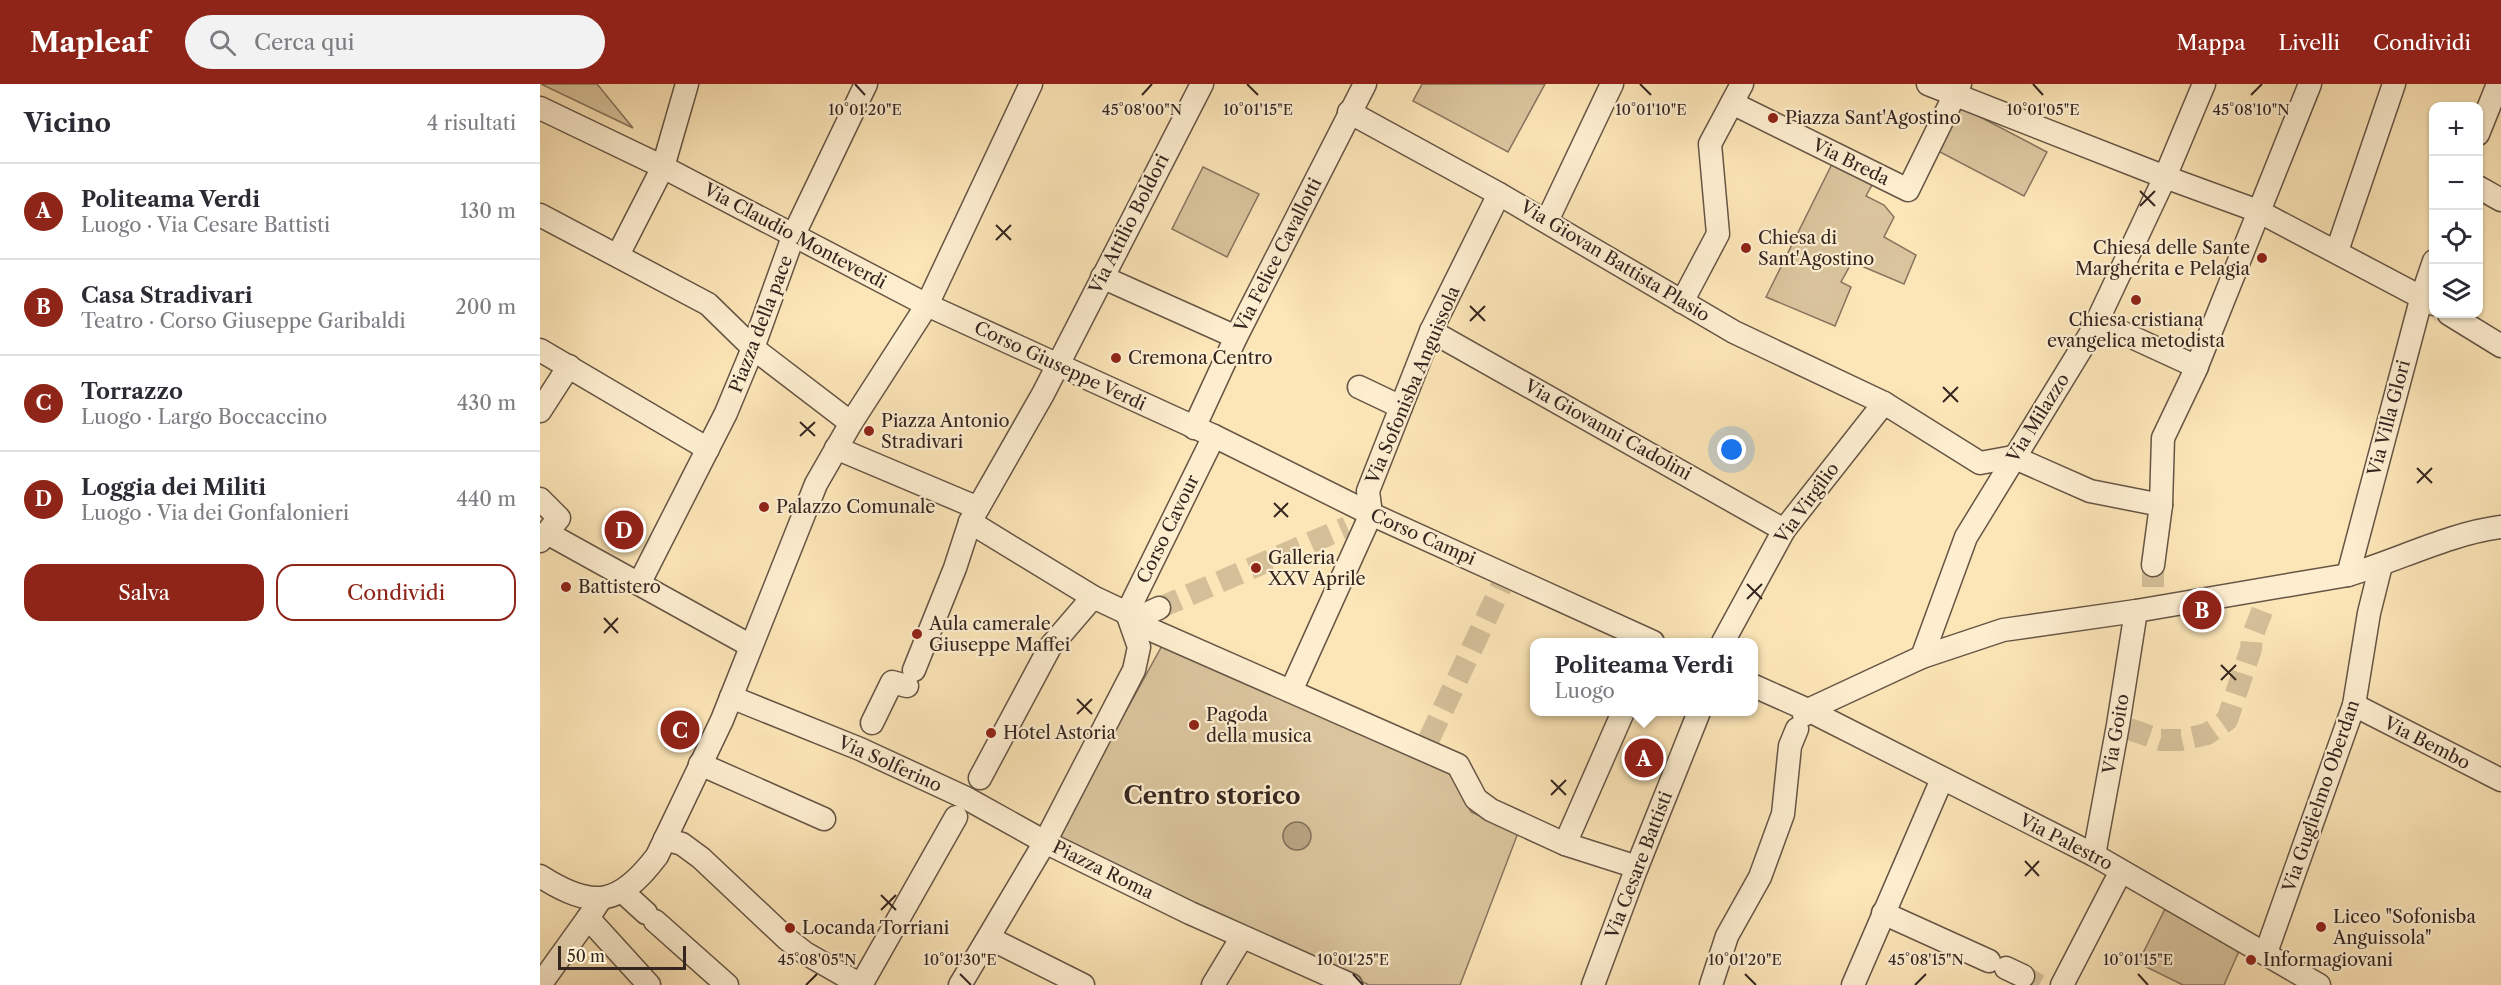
<!DOCTYPE html>
<html lang="it">
<head>
<meta charset="utf-8">
<style>
	body { margin:0; font-family:"Libre Caslon Text",serif; background:#f2f2f3; color:#2b2b33 }
	.controls { position:absolute; right:18px; top:18px; display:grid; overflow:hidden; border-radius:12px; box-shadow:0 2px 4px #0004 }
	.controls button { width:54px; height:54px; display:grid; place-items:center; padding:0; border:0; border-bottom:2px solid #e1e1e2; background:#fff; color:#2b2b33; font:30px sans-serif }
	.scale { position:absolute; left:18px; bottom:15px; width:128px; box-sizing:border-box; padding-left:6px; border:3px solid #34251f; border-top:0; font-size:16px; line-height:21px; white-space:nowrap; color:#34251f; -webkit-text-stroke:4px #fdeed0; paint-order:stroke }
	.you { position:absolute; left:1192px; top:366px; width:21px; height:21px; margin:-15px; border:4px solid #fff; border-radius:50%; background:#1a73e8; box-shadow:0 0 0 9px #1a73e833 }
	.badge { display:grid; place-items:center; width:39px; height:39px; border-radius:50%; background:#8f2418; color:#fff; font-size:20px; font-weight:700 }
	.pin { position:absolute; translate:-50% -50%; border:3px solid #fff; box-shadow:0 2px 6px #0006 }
	.popup { position:absolute; left:990px; top:554px; width:228px; height:78px; box-sizing:border-box; display:grid; place-content:center; border-radius:12px; background:#fff; filter:drop-shadow(0 2px 4px #0005); font-size:20px; white-space:nowrap; color:#7c7c81 }
	.popup b { font-size:22px; color:#2b2b33 }
	.popup::after { content:''; position:absolute; left:50%; top:100%; margin-left:-12px; border:12px solid transparent; border-top-color:#fff }
	.list { margin:0; padding:0; list-style:none }
	h2 { display:flex; justify-content:space-between; align-items:center; height:78px; margin:0; padding:0 24px; font-size:26px }
	h2 small { font-size:20px; font-weight:400; color:#7c7c81 }
	.list li { display:grid; grid-template-columns:39px 1fr auto; gap:18px; align-items:center; box-sizing:border-box; height:96px; padding:0 24px; border-top:2px solid #e1e1e2 }
	.list b { display:block; font-size:22px; white-space:nowrap }
	.list p { margin:0; font-size:20px; white-space:nowrap; color:#7c7c81 }
	.list em { font-size:20px; font-style:normal; color:#7c7c81 }
	.actions { display:flex; gap:12px; padding:18px 24px }
	.actions a { flex:1; padding:14px 0; border:2px solid #8f2418; border-radius:18px; text-align:center; font-size:21px; color:#8f2418 }
	.actions .main { background:#8f2418; color:#fff }
	.icon { flex:none; width:33px; height:33px; fill:none; stroke:currentColor; stroke-width:2; stroke-linecap:round; stroke-linejoin:round }
	.map { position:relative; flex:none; width:1961px; height:901px; overflow:hidden }
	header { display:flex; align-items:center; gap:36px; box-sizing:border-box; height:84px; padding:0 30px; background:#8f2418; color:#fff }
	header strong { font-size:28px }
	nav { display:flex; gap:33px; margin-inline-start:auto; font-size:21px }
	.search { width:420px; height:54px; background:#f2f2f3; display:flex; align-items:center; gap:15px; box-sizing:border-box; padding:0 21px; border-radius:33px; color:#7c7c81; font-size:22px }
	main { display:flex }
	aside { flex:1; background:#fff }
	.map>svg:first-child { display:block }
	.green { fill:#dac49d; stroke:#87745e; stroke-width:1.5; fill-rule:evenodd }
	.water { fill:#b8a483; stroke:#83715b; stroke-width:1.5 }
	.lines { fill:none; stroke-linecap:round; stroke-linejoin:round }
	.minor-tunnel { stroke:#d4bf99; stroke-width:22; stroke-dasharray:22 11; stroke-linecap:butt }
	.minor-casing { stroke:#665545; stroke-width:25 }
	.minor { stroke:#fdeed0; stroke-width:22 }
	.ticks { fill:none; stroke:#34251f; stroke-width:2 }
	.poi-dot { fill:#8f2418; stroke:#fdeed0; stroke-width:2 }
	.labels { text-anchor:middle; dominant-baseline:central; stroke-width:4.5; stroke-linejoin:round; paint-order:stroke }
	.poi-label { font-size:18px; fill:#34251f; stroke:#fdeed0; text-anchor:start }
	.street-label { font-size:18px; fill:#34251f; stroke:#fdeed0 }
	.district-label { font-size:24px; font-weight:bold; fill:#34251f; stroke:#fdeed0 }
	.ticks-label { font-size:15px; text-anchor:middle; fill:#34251f; stroke:#fdeed0; stroke-width:4.5; stroke-linejoin:round; paint-order:stroke }
</style>
</head>
<body>
<header>
<strong>Mapleaf</strong>
<div class="search"><svg class="icon" aria-label="search" viewBox="0 0 24 24"><circle cx="10" cy="10" r="6"/><path d="M15 15l6 6"/></svg>Cerca qui</div>
<nav><a>Mappa</a><a>Livelli</a><a>Condividi</a></nav>
</header>
<main>
<aside>
<h2>Vicino<small>4 risultati</small></h2>
<ul class="list">
<li><span class="badge">A</span><div><b>Politeama Verdi</b><p>Luogo · Via Cesare Battisti</p></div><em>130 m</em></li>
<li><span class="badge">B</span><div><b>Casa Stradivari</b><p>Teatro · Corso Giuseppe Garibaldi</p></div><em>200 m</em></li>
<li><span class="badge">C</span><div><b>Torrazzo</b><p>Luogo · Largo Boccaccino</p></div><em>430 m</em></li>
<li><span class="badge">D</span><div><b>Loggia dei Militi</b><p>Luogo · Via dei Gonfalonieri</p></div><em>440 m</em></li>
</ul>
<div class="actions"><a class="main">Salva</a><a>Condividi</a></div>
</aside>
<div class="map">
<svg width="1961" height="901" viewBox="0 0 1961 901">
	<rect width="100%" height="100%" fill="#fce5b7"/>
	<filter id="stains"><feTurbulence type="fractalNoise" baseFrequency=".00333" numOctaves="4"/><feColorMatrix values="0 0 0 0 .2 0 0 0 0 .09 0 0 0 0 .02 0 0 0 .5 -.17"/></filter>
	<radialGradient id="worn" r=".72"><stop offset=".6" stop-color="#630" stop-opacity="0"/><stop offset="1" stop-color="#630" stop-opacity=".3"/></radialGradient>
	<g class="green">
		<path d="M1,0H57L93,44Z"/>
		<path d="M882,0H1005L968,68L873,17Z"/>
		<path d="M1421,23L1507,68L1484,112L1398,67Z"/>
		<path d="M1292,80L1332,101L1326,112L1344,121L1354,133L1344,153L1376,171L1364,200L1312,178L1301,198L1311,203L1295,242L1226,213Z"/>
		<path d="M663,83L719,110L687,173L632,145Z"/>
		<path d="M623,560L912,690L931,728L978,749L920,901H829L516,754ZM758,739L765,741L768,761C756,770 745,765 743,751L752,740Z"/>
		<path d="M1625,825L1699,867L1684,901H1643L1598,879Z"/>
	</g>
	<circle class="water" cx="757" cy="752" r="14"/>
	<g class="lines">
		<g class="minor-tunnel">
			<path d="M1613,481V517"/>
			<path d="M619,524L807,443"/>
			<path d="M1589,645L1621,656H1641L1667,650L1687,636L1711,565L1712,553L1726,517"/>
			<path d="M889,655L961,503"/>
			<path d="M1483,892L1499,901"/>
		</g>
		<g class="minor-casing">
			<g id="minor">
				<path d="M1388,0L1625,93L1718,127L1894,220"/>
				<path d="M1192,19L1368,106L1420,0"/>
				<path d="M0,24L123,83L387,221L674,352L831,430L1113,558"/>
				<path d="M809,28L959,110L1194,248L1344,319L1440,379L1473,373"/>
				<path d="M1938,50L1958,0"/>
				<path d="M1938,103L1961,116"/>
				<path d="M0,131L168,220L213,264L311,339"/>
				<path d="M1007,137L1072,0"/>
				<path d="M1797,167L1854,0"/>
				<path d="M78,171L123,83L147,0"/>
				<path d="M562,193L696,253"/>
				<path d="M1142,218L1178,150L1170,60L1202,0"/>
				<path d="M1909,230L1961,262"/>
				<path d="M1557,237L1657,283"/>
				<path d="M891,247L1244,446"/>
				<path d="M0,266L168,365"/>
				<path d="M819,303L861,323"/>
				<path d="M0,327L29,282"/>
				<path d="M654,344L696,253L825,0"/>
				<path d="M296,364L438,424"/>
				<path d="M1473,373L1550,407L1621,421"/>
				<path d="M0,415L19,434L0,457"/>
				<path d="M831,430L828,407L891,247L959,110"/>
				<path d="M430,438L553,513L587,529"/>
				<path d="M7,449L211,562"/>
				<path d="M1613,481L1621,421L1623,354L1655,287L1770,0"/>
				<path d="M1808,491L1882,212L1894,177"/>
				<path d="M99,500L186,329L213,264L254,150L326,0"/>
				<path d="M591,537L918,681L936,715L951,726L1025,760L1097,783"/>
				<path d="M591,537L619,524"/>
				<path d="M1183,558L1244,446L1344,319"/>
				<path d="M1382,573L1426,453L1554,244L1625,93L1664,0"/>
				<path d="M374,586L415,484L430,438L503,310L662,0"/>
				<path d="M1214,602L1268,626L1554,771L1779,901"/>
				<path d="M751,607L831,430"/>
				<path d="M191,613L320,665L426,714L505,758L650,829L811,901"/>
				<path d="M1814,621L1961,696"/>
				<path d="M1264,631L1268,626L1382,573L1463,546L1596,527L1808,491C1859,476 1908,450 1961,443"/>
				<path d="M332,639L352,598L367,602"/>
				<path d="M160,680L284,735"/>
				<path d="M440,694L510,563L553,513"/>
				<path d="M125,755L142,760L161,774L247,855L265,869L321,901"/>
				<path d="M1025,760L1083,628"/>
				<path d="M1554,771L1578,641L1596,527"/>
				<path d="M0,792C53,826 79,822 117,772L182,636L276,400L311,339L387,221L491,0"/>
				<path d="M83,808L106,829"/>
				<path d="M60,816L48,834L109,901"/>
				<path d="M1343,829L1449,877"/>
				<path d="M115,837L187,901"/>
				<path d="M449,854L543,901"/>
				<path d="M1723,867L1728,863L1814,621L1829,529L1841,481"/>
				<path d="M1466,884L1483,892"/>
				<path d="M0,901L48,834"/>
				<path d="M321,901L416,733"/>
				<path d="M420,901L505,758L594,586L599,563L587,529L674,352"/>
				<path d="M673,901L702,853"/>
				<path d="M1053,901L1097,783L1159,628"/>
				<path d="M1171,901L1187,852L1220,793L1243,730L1250,662L1257,645"/>
				<path d="M1313,901L1402,695"/>
				<path d="M1522,901L1581,787"/>
			</g>
		</g>
		<use href="#minor" class="minor"/>
	</g>
	<path class="ticks" d="M315,0L325,11M707,0L718,11M1100,0L1111,11M1493,0L1503,11M602,11L612,0M1711,11L1722,0M1600,107L1615,122M1600,122L1615,107M456,141L471,156M456,156L471,141M930,222L945,237M930,237L945,222M1403,303L1418,318M1403,318L1418,303M260,338L275,352M260,352L275,338M1877,384L1892,399M1877,399L1892,384M734,419L748,433M734,433L748,419M1207,500L1222,515M1207,515L1222,500M64,534L78,549M64,549L78,534M1681,581L1696,596M1681,596L1696,581M537,615L552,630M537,630L552,615M1011,696L1026,711M1011,711L1026,696M1485,777L1499,792M1485,792L1499,777M341,811L356,826M341,826L356,811M420,890L431,901M813,890L823,901M1205,890L1216,901M1598,890L1608,901M266,901L277,890M1375,901L1386,890"/>
	<g class="poi-dot">
		<circle cx="1233" cy="34" r="6"/>
		<circle cx="1206" cy="164" r="6"/>
		<circle cx="1722" cy="174" r="6"/>
		<circle cx="1596" cy="216" r="6"/>
		<circle cx="576" cy="274" r="6"/>
		<circle cx="329" cy="347" r="6"/>
		<circle cx="224" cy="423" r="6"/>
		<circle cx="716" cy="484" r="6"/>
		<circle cx="26" cy="503" r="6"/>
		<circle cx="377" cy="550" r="6"/>
		<circle cx="654" cy="641" r="6"/>
		<circle cx="451" cy="649" r="6"/>
		<circle cx="1781" cy="843" r="6"/>
		<circle cx="250" cy="844" r="6"/>
		<circle cx="1711" cy="876" r="6"/>
	</g>
	<g class="labels">
		<g class="poi-label">
			<text x="1245" y="34">Piazza Sant'Agostino</text>
			<text x="1218" y="154">Chiesa di<tspan x="1218" dy="21">Sant'Agostino</tspan></text>
			<text x="1710" y="164" text-anchor="end">Chiesa delle Sante<tspan x="1710" dy="21">Margherita e Pelagia</tspan></text>
			<text x="1596" y="236" text-anchor="middle">Chiesa cristiana<tspan x="1596" dy="21">evangelica metodista</tspan></text>
			<text x="588" y="274">Cremona Centro</text>
			<text x="341" y="337">Piazza Antonio<tspan x="341" dy="21">Stradivari</tspan></text>
			<text x="236" y="423">Palazzo Comunale</text>
			<text x="728" y="474">Galleria<tspan x="728" dy="21">XXV Aprile</tspan></text>
			<text x="38" y="503">Battistero</text>
			<text x="389" y="540">Aula camerale<tspan x="389" dy="21">Giuseppe Maffei</tspan></text>
			<text x="666" y="631">Pagoda<tspan x="666" dy="21">della musica</tspan></text>
			<text x="463" y="649">Hotel Astoria</text>
			<text x="1793" y="833">Liceo "Sofonisba<tspan x="1793" dy="21">Anguissola"</tspan></text>
			<text x="262" y="844">Locanda Torriani</text>
			<text x="1723" y="876">Informagiovani</text>
		</g>
		<g class="street-label">
			<text transform="translate(1311 78) rotate(26)">Via Breda</text>
			<text transform="translate(589 140) rotate(-63)">Via Attilio Boldori</text>
			<text transform="translate(255 152) rotate(28)">Via Claudio Monteverdi</text>
			<text transform="translate(738 171) rotate(-63)">Via Felice Cavallotti</text>
			<text transform="translate(1075 177) rotate(31)">Via Giovan Battista Plasio</text>
			<text transform="translate(221 240) rotate(-69)">Piazza della pace</text>
			<text transform="translate(520 282) rotate(25)">Corso Giuseppe Verdi</text>
			<text transform="translate(873 301) rotate(-67)">Via Sofonisba Anguissola</text>
			<text transform="translate(1498 334) rotate(-58)">Via Milazzo</text>
			<text transform="translate(1849 334) rotate(-75)">Via Villa Glori</text>
			<text transform="translate(1068 346) rotate(29)">Via Giovanni Cadolini</text>
			<text transform="translate(1267 419) rotate(-54)">Via Virgilio</text>
			<text transform="translate(628 445) rotate(-64)">Corso Cavour</text>
			<text transform="translate(883 453) rotate(24)">Corso Campi</text>
			<text transform="translate(1576 650) rotate(-80)">Via Goito</text>
			<text transform="translate(1887 659) rotate(27)">Via Bembo</text>
			<text transform="translate(350 680) rotate(24)">Via Solferino</text>
			<text transform="translate(1781 712) rotate(-71)">Via Guglielmo Oberdan</text>
			<text transform="translate(1526 758) rotate(27)">Via Palestro</text>
			<text transform="translate(1099 781) rotate(-69)">Via Cesare Battisti</text>
			<text transform="translate(563 786) rotate(26)">Piazza Roma</text>
		</g>
		<g class="district-label">
			<text x="672" y="711">Centro storico</text>
		</g>
	</g>
	<g class="ticks-label">
		<text x="325" y="31">10°01'20"E</text>
		<text x="602" y="31">45°08'00"N</text>
		<text x="718" y="31">10°01'15"E</text>
		<text x="1111" y="31">10°01'10"E</text>
		<text x="1503" y="31">10°01'05"E</text>
		<text x="1711" y="31">45°08'10"N</text>
		<text x="277" y="881">45°08'05"N</text>
		<text x="420" y="881">10°01'30"E</text>
		<text x="813" y="881">10°01'25"E</text>
		<text x="1205" y="881">10°01'20"E</text>
		<text x="1386" y="881">45°08'15"N</text>
		<text x="1598" y="881">10°01'15"E</text>
	</g>
	<rect width="100%" height="100%" filter="url(#stains)"/>
	<rect width="100%" height="100%" fill="url(#worn)"/>
</svg>
<div class="controls">
<button>+</button>
<button>−</button>
<button><svg class="icon" aria-label="locate" viewBox="0 0 24 24"><circle cx="12" cy="12" r="6"/><path d="M12 2v4M12 18v4M2 12h4M18 12h4"/></svg></button>
<button><svg class="icon" aria-label="layers" viewBox="0 0 24 24"><path d="M12 4l9 5-9 5-9-5zM3 14l9 5 9-5"/></svg></button>
</div>
<div class="scale">50 m</div>
<div class="you"></div>
<div class="pin badge" style="left:1104px;top:674px">A</div>
<div class="popup"><b>Politeama Verdi</b>Luogo</div>
<div class="pin badge" style="left:1662px;top:526px">B</div>
<div class="pin badge" style="left:140px;top:646px">C</div>
<div class="pin badge" style="left:84px;top:446px">D</div>
</div>
</main>
</body>
</html>
